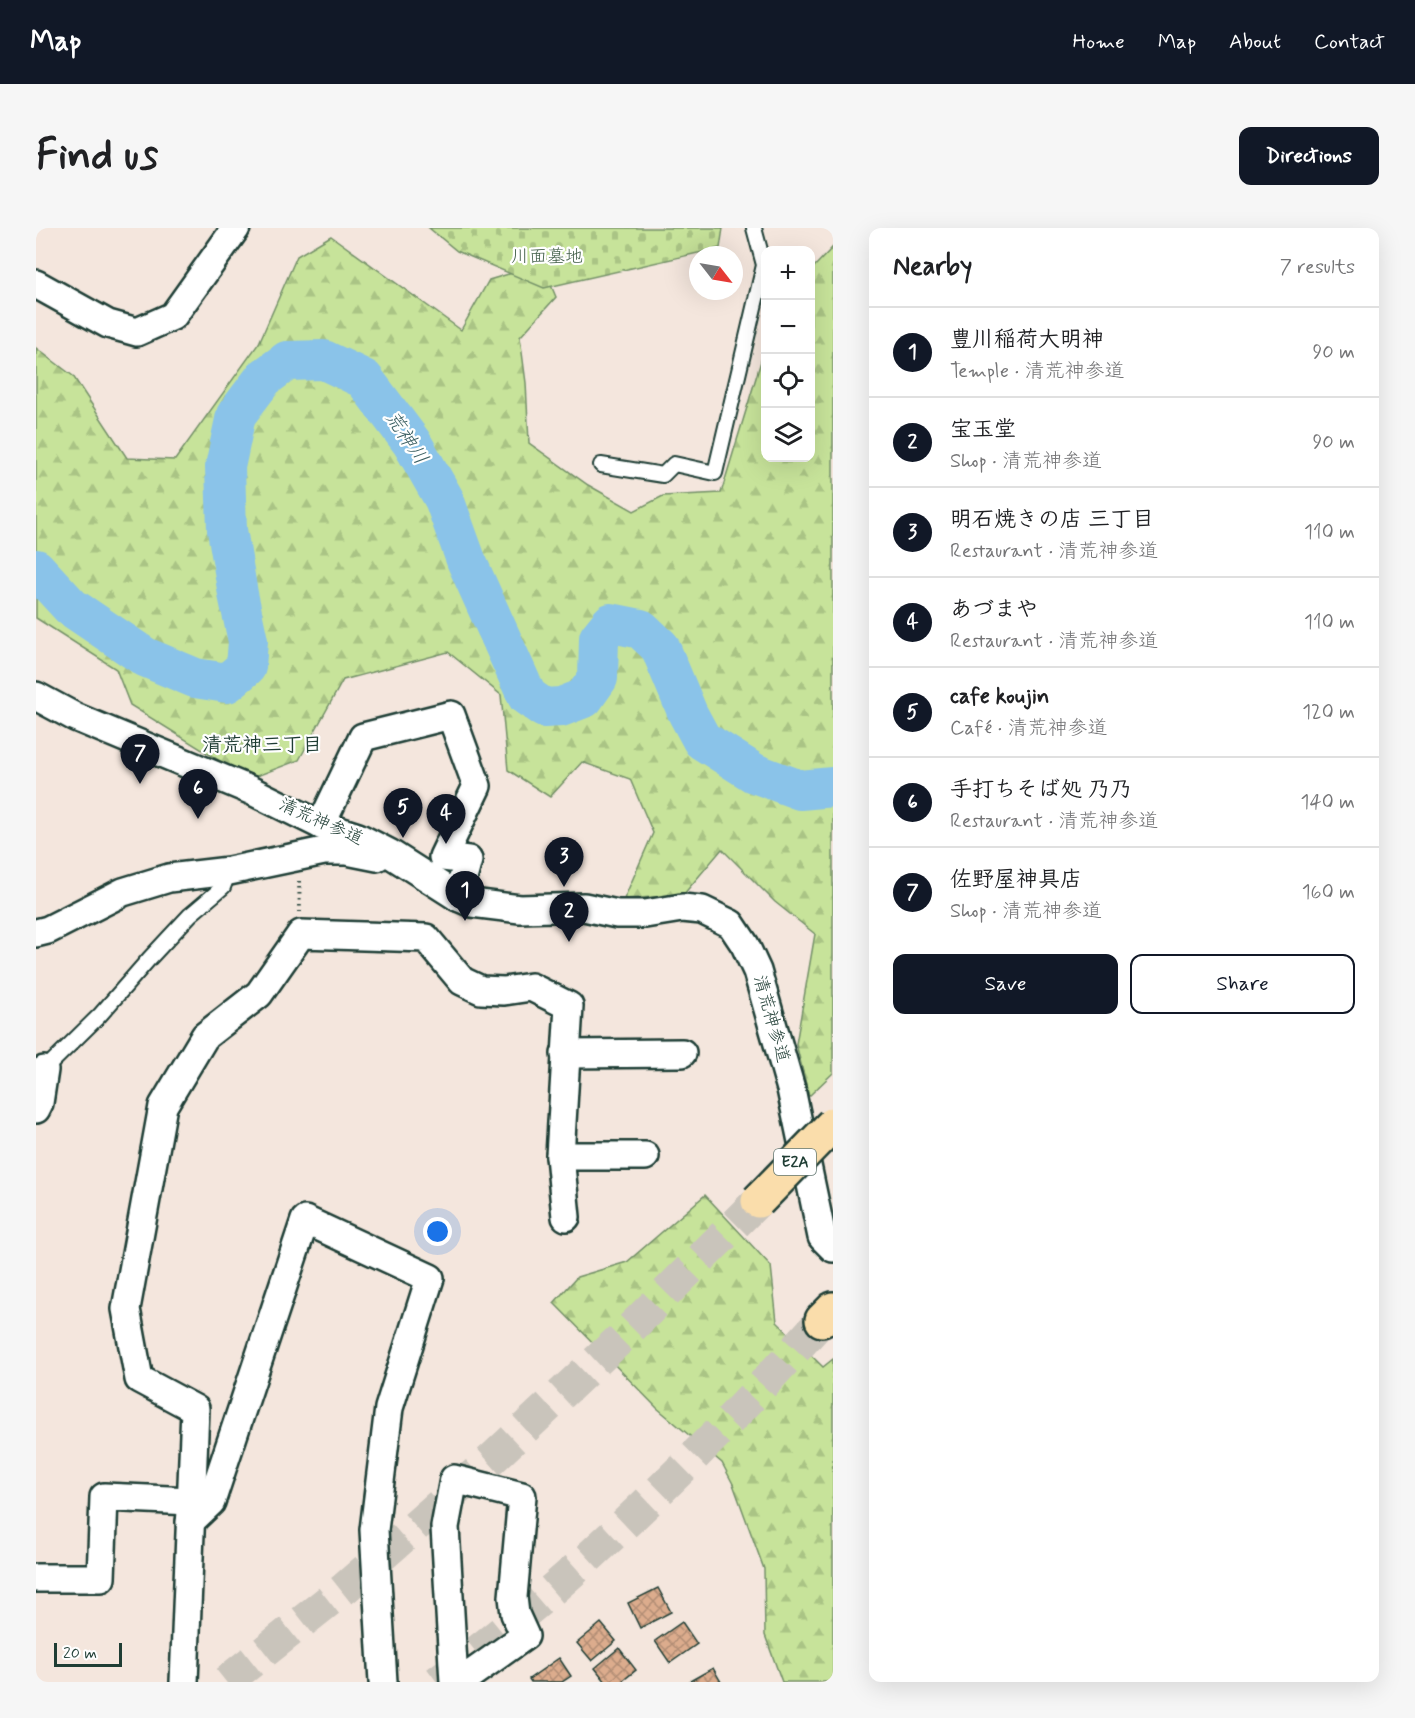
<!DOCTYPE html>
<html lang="en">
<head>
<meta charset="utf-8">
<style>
	body { margin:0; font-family:Mynerve,"Klee One",sans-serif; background:#f6f6f6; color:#202124 }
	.controls { position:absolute; right:18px; top:18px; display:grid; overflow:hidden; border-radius:12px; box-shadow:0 6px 24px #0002 }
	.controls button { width:54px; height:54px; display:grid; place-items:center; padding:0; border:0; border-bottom:2px solid #e0e0e0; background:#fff; color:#202124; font:30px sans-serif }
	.compass { position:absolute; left:653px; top:18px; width:54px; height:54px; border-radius:50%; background:#fff; box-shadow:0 6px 24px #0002; rotate:121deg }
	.scale { position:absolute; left:18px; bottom:15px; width:68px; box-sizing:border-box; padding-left:6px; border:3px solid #1f3d34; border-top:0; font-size:16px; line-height:21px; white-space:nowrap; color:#1f3d34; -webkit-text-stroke:4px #fff; paint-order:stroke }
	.you { position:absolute; left:402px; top:1004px; width:21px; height:21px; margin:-15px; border:4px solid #fff; border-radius:50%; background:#1a73e8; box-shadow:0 0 0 9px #1a73e833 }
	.badge { display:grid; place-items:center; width:39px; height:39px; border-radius:50%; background:#111827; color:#fff; font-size:20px; font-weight:700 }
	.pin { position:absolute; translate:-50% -50px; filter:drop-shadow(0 2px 3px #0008) }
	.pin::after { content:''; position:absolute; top:32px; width:21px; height:18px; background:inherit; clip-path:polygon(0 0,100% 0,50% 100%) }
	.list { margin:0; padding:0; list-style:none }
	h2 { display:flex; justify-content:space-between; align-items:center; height:78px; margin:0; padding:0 24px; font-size:26px }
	h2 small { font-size:20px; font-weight:400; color:#757577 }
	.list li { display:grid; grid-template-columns:39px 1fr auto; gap:18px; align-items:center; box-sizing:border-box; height:90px; padding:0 24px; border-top:2px solid #e0e0e0 }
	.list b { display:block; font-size:22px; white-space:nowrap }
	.list p { margin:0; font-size:20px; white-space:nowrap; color:#757577 }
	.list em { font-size:20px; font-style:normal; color:#757577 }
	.actions { display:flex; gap:12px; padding:18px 24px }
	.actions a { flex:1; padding:14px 0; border:2px solid #111827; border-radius:12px; text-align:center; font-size:21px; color:#111827 }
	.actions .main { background:#111827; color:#fff }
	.icon { flex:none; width:33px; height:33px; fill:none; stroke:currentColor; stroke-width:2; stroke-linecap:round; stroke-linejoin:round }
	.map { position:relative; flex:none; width:797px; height:1454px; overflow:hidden; border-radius:12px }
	header { display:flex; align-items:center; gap:36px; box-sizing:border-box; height:84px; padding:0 30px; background:#111827; color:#fff }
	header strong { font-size:28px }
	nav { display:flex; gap:33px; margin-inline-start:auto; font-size:21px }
	.intro { display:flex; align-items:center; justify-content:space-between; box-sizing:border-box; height:144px; padding:0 36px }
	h1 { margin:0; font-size:42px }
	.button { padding:15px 27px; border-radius:12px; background:#111827; color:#fff; font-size:21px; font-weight:700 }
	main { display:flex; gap:36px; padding:0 36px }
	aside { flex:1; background:#fff; border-radius:12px; box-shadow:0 6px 24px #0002 }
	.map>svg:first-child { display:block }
	.forest { fill:url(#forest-firs); stroke:#739067; stroke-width:1.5 }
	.cemetery { fill:url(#cemetery-stones); stroke:#739067; stroke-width:1.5 }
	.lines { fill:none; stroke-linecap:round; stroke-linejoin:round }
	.river { stroke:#8ac3e9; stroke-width:40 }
	.building { fill:url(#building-cross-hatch); stroke:#1f3d34; stroke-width:1.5 }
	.motorway-tunnel { stroke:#c9c4bb; stroke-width:33; stroke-dasharray:33 16; stroke-linecap:butt }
	.service-casing { stroke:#1f3d34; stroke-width:18 }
	.minor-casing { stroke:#1f3d34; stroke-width:32 }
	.motorway-casing { stroke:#1f3d34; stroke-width:38 }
	.path { stroke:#1f3d34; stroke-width:4; stroke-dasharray:1.5 4.5; stroke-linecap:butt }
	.service { stroke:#fff; stroke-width:14 }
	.minor { stroke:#fff; stroke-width:27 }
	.motorway { stroke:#faddab; stroke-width:33 }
	.motorway-bridge-casing { stroke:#1f3d34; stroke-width:38; stroke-linecap:butt }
	.motorway-bridge { stroke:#faddab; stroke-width:33 }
	.labels { text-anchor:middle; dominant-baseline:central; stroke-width:4.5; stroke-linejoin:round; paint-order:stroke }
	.shield { fill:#fff; stroke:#627771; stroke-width:1.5 }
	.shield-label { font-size:16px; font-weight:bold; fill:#1f3d34 }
	.park-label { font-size:18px; fill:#415e48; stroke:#fff }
	.street-label { font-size:18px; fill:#1f3d34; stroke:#fff }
	.water-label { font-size:20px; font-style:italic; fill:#3a5e61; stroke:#fff }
	.neighbourhood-label { font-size:20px; font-weight:bold; fill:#1f3d34; stroke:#fff }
</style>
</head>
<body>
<header>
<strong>Map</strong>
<nav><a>Home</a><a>Map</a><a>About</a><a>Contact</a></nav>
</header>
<div class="intro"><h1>Find us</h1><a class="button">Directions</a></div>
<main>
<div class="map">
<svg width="797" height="1454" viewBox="0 0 797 1454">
	<defs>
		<pattern id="forest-firs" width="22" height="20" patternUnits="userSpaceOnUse" patternTransform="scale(1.5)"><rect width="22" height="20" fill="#c7e39a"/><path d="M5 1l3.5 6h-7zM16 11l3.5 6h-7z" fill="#aac485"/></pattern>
		<pattern id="cemetery-stones" width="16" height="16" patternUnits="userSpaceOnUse" patternTransform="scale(1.5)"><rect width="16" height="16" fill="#c7e39a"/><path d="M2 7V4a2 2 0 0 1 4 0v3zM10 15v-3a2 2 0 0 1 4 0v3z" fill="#aac485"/></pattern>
		<pattern id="building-cross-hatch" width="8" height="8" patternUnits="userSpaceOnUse" patternTransform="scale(1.5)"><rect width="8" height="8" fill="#dcac8d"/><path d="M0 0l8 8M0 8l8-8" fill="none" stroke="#b28d74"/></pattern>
	</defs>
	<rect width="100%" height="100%" fill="#f4e6dd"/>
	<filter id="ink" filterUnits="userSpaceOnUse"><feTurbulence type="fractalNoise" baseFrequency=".0167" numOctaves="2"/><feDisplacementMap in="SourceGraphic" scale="12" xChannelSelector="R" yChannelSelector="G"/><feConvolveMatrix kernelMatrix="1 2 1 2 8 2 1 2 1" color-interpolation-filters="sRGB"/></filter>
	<g filter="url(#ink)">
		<g class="forest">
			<path d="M295,8L425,102L453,52L506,36L520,69L484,109L490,155L493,215L552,257L598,283L627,268L685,265L729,120L730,230H774L775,36L778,39L797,19V845L773,868L760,816L779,706L739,674L686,621L647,667L588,671L617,605L594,551L546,534L514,569L472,542L465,467L412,424L307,452L263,532L213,551L94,477L80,441L0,390V120L37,148L91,230L139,232L223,115L261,28Z"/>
			<path d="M669,967L735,1038L741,1094L787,1139L797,1131V1454H746L729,1407L728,1341L697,1256L686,1235L621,1180L518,1075L541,1049L591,1034Z"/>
		</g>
		<path class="cemetery" d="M393,0H687L684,20L508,60L421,23Z"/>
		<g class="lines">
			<path class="river" d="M0,341L35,379L109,429L159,450L191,455L210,439L212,413L202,366L191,302L189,239L200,187L228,150L251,133L288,132L328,151L376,215L408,271L430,332L491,468L508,480L525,479L548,470L562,450L563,410L575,395L605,401L624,419L652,486L666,512L718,545L764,562L797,559"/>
		</g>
		<g class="building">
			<path d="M622,1360L635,1384L604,1400L592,1375Z"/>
			<path d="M646,1394L661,1416L634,1435L619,1413Z"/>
			<path d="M565,1395L580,1413L556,1433L541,1415Z"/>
			<path d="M583,1420L600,1442L585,1454H570L559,1440Z"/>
			<path d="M523,1430L535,1448L526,1454H495L493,1451Z"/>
			<path d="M677,1440L685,1454H654V1453Z"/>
		</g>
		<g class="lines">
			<g class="motorway-tunnel">
				<path d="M190,1454L309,1360L456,1231L584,1111L722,973"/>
				<path d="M401,1454C500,1381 591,1297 677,1209C715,1171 750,1131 786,1092"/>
			</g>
			<g class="service-casing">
				<g id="service">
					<path d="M565,237L627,247L638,236L679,245L728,37L718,0"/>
					<path d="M8,842L64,787L113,731L154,687L187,659L193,643"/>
				</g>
			</g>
			<g class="minor-casing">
				<g id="minor">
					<path d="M0,56L72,96L101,104L137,88L200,0"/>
					<path d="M0,468L39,489L214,562L285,597L322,609L353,625L422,669L436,675L484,681L548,679L581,686H609L646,680L666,682L695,696L709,717L721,743L755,861L786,1009L797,1020"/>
					<path d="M285,597L327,509L415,487L441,558L407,629L432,632L422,669"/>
					<path d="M0,705L12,702L87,664L133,650L193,643L288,623H311L341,629"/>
					<path d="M529,826L646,825"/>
					<path d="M0,881L3,875L8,842"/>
					<path d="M524,928H609"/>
					<path d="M154,1294L175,1274L269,992L394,1050L353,1180L338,1302L347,1454"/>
					<path d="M0,1350H65L68,1269L155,1273"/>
					<path d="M148,1454L159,1181L103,1151L90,1081L127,878L169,808L223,766L265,706L390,710L426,753L445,762L468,763L495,759L533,778L524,928L530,989"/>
					<path d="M418,1454L409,1299L418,1251L486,1268L477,1369L479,1386L489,1408L424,1454"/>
				</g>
			</g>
			<g class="motorway-casing">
				<path id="motorway" d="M786,1092L797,1081"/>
			</g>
			<path class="path" d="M263,653L264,684"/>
			<use href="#service" class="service"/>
			<use href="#minor" class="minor"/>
			<use href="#motorway" class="motorway"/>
			<g class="motorway-bridge-casing">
				<path id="motorway-bridge" d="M722,973L797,896"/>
			</g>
			<use href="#motorway-bridge" class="motorway-bridge"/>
		</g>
	</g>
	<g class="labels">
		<rect class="shield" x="738" y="921" width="42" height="26" rx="4.5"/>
		<g class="shield-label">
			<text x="759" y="934">E2A</text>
		</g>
		<g class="park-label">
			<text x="511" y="29">川面墓地</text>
		</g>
		<g class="street-label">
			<text transform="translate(285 594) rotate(24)">清荒神参道</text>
			<text transform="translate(735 791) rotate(74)">清荒神参道</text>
		</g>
		<g class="water-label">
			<text transform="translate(370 210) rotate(56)">荒神川</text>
		</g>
		<g class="neighbourhood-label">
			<text x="226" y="517">清荒神三丁目</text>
		</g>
	</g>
</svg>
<div class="controls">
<button>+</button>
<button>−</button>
<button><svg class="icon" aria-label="locate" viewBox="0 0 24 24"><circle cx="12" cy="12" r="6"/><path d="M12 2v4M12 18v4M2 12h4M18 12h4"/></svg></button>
<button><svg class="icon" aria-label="layers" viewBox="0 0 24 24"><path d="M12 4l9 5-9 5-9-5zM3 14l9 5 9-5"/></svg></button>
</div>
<svg class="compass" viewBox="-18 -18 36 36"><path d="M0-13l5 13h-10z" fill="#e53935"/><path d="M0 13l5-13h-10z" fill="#757577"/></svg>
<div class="scale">20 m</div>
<div class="you"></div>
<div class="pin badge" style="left:429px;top:693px">1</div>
<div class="pin badge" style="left:533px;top:714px">2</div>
<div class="pin badge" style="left:528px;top:659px">3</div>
<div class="pin badge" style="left:410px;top:616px">4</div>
<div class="pin badge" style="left:367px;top:610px">5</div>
<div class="pin badge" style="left:162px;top:591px">6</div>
<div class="pin badge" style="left:104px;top:556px">7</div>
</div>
<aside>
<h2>Nearby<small>7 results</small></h2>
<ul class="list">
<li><span class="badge">1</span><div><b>豊川稲荷大明神</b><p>Temple · 清荒神参道</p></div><em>90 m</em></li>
<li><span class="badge">2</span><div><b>宝玉堂</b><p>Shop · 清荒神参道</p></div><em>90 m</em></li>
<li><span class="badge">3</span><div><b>明石焼きの店 三丁目</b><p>Restaurant · 清荒神参道</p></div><em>110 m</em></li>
<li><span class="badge">4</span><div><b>あづまや</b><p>Restaurant · 清荒神参道</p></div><em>110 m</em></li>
<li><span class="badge">5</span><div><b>cafe koujin</b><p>Café · 清荒神参道</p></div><em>120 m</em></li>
<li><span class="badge">6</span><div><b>手打ちそば処 乃乃</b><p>Restaurant · 清荒神参道</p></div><em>140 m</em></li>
<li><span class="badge">7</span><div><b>佐野屋神具店</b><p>Shop · 清荒神参道</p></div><em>160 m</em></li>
</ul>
<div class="actions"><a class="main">Save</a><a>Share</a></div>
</aside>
</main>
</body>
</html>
